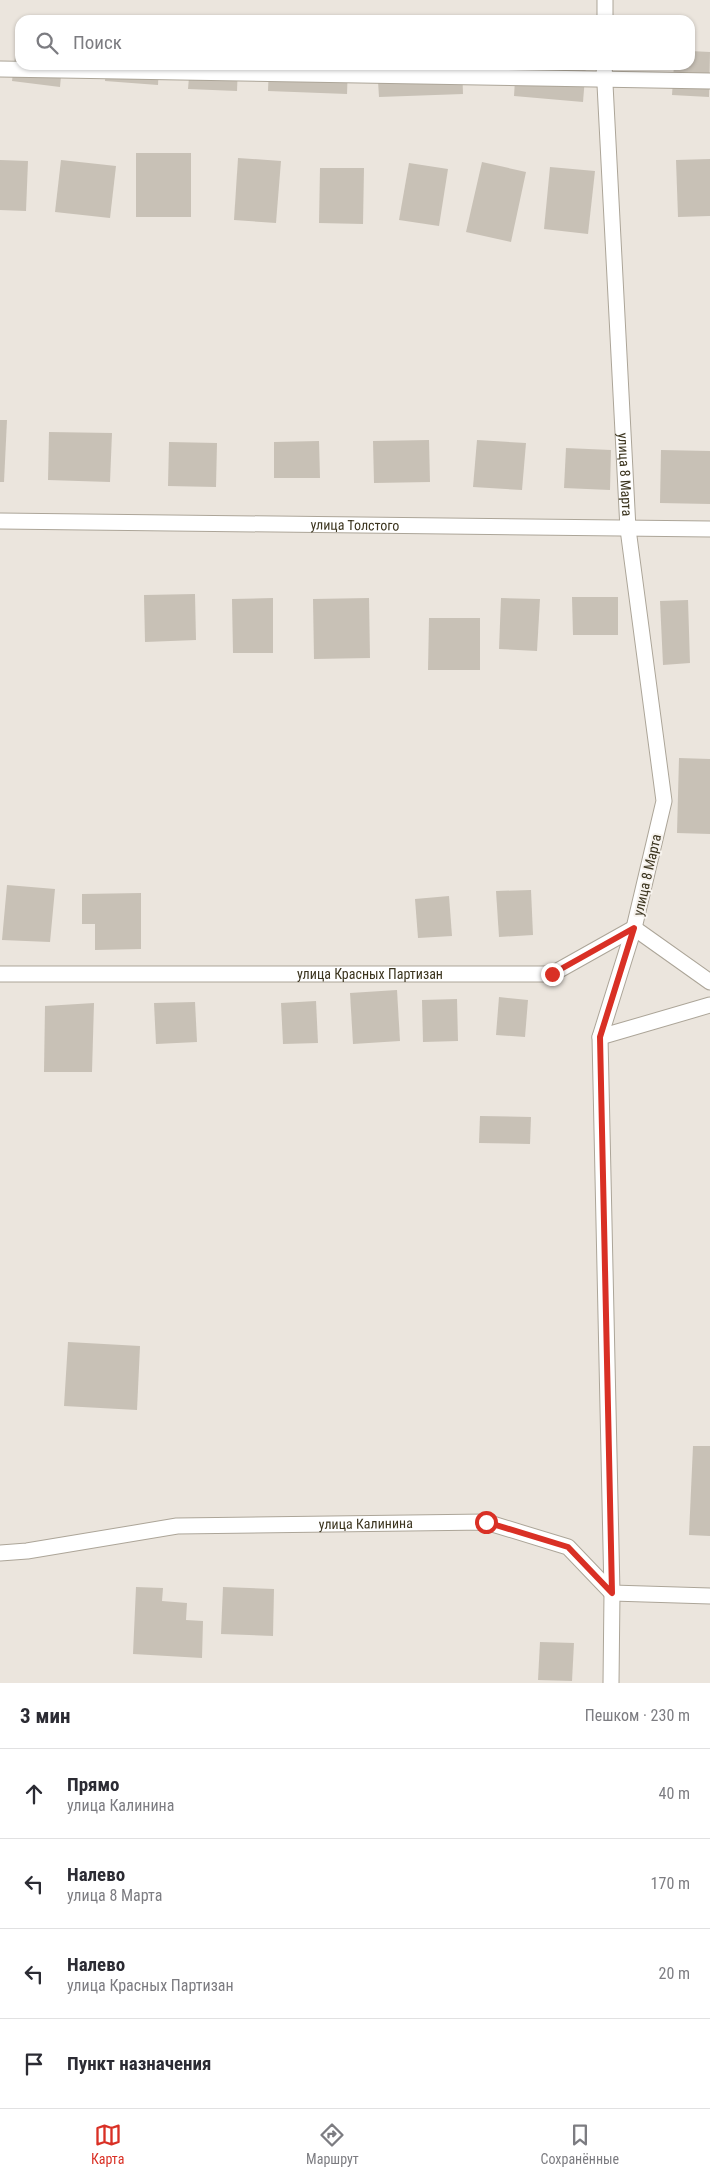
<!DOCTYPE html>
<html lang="ru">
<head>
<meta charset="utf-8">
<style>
	body { margin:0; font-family:"Roboto Condensed",sans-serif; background:#f2f2f3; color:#2b2b33 }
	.stop { position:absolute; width:15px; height:15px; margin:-11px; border:4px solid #d93025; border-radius:50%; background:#fff }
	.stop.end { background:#d93025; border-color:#fff; box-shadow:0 1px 5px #0008 }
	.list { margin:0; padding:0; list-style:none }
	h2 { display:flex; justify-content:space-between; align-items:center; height:65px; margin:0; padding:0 20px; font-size:21px }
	h2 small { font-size:16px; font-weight:400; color:#7c7c81 }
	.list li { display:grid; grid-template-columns:32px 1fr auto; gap:15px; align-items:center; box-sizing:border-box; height:90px; padding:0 20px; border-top:1px solid #e1e1e2 }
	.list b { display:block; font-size:19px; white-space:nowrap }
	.list p { margin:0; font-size:16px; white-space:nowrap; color:#7c7c81 }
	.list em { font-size:16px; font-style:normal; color:#7c7c81 }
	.icon { flex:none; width:28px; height:28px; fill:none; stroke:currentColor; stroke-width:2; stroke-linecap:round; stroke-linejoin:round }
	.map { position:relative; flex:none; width:710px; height:1683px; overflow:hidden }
	.search { position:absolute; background:#fff; box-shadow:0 1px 4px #0004; left:15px; right:15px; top:15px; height:55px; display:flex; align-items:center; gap:12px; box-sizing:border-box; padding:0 18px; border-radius:15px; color:#7c7c81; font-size:19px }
	.sheet { height:425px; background:#fff }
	nav { display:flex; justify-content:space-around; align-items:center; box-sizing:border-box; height:70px; border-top:1px solid #e1e1e2; background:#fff; font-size:14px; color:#7c7c81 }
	nav a { display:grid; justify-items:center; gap:2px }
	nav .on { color:#d93025 }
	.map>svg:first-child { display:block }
	.building { fill:#c8c1b6 }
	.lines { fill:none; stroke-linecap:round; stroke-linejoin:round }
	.minor-casing { stroke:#aca598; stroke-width:17 }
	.minor { stroke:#fff; stroke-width:15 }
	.route { stroke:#d93025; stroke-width:6 }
	.labels { text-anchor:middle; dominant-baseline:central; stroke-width:4; stroke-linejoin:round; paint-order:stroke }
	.street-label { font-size:14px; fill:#3b341e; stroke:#f7f3ee }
</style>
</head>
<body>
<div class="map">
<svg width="710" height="1683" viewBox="0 0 710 1683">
	<rect width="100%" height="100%" fill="#ebe5dd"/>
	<g class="building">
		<path d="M19,24L20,65H62L60,87L12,81Z"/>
		<path d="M690,51L710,52L709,97L672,95L674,65H690Z"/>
		<path d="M106,65H159L158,85L105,81Z"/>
		<path d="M190,65H238L237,91L188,89Z"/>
		<path d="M269,65H348L347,94L268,91Z"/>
		<path d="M377,65H462L463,94L379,97Z"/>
		<path d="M516,65H586L583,102L514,96Z"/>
		<rect x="136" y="153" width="55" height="64"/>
		<path d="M238,158L281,161L276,223L234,220Z"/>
		<path d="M710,159V216L678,217L676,160Z"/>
		<path d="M0,160L28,161L26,211L0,210Z"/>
		<path d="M61,160L116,166L110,218L55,212Z"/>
		<path d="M482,162L526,172L511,242L466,232Z"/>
		<path d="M409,163L448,169L439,226L399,220Z"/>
		<path d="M550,167L595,171L588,234L544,229Z"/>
		<path d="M320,168H364L363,224L319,223Z"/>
		<path d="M0,420H7L4,482H0Z"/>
		<path d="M49,432L112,433L110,482L48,480Z"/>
		<path d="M429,440L430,482L374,483L373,441Z"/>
		<path d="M477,440L526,443L522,490L473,487Z"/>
		<path d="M319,441L320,478H274V442Z"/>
		<path d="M169,442L217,443L216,487L168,486Z"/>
		<path d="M566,448L611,450L610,490L564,488Z"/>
		<path d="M661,450L710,451V504L660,503Z"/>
		<path d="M195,594L196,640L145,642L144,595Z"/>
		<path d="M572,597H618V635H573Z"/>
		<path d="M273,598V653H233L232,599Z"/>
		<path d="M369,598L370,658L314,659L313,599Z"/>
		<path d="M501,598L540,599L537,651L499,649Z"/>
		<path d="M688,600L690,663L663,665L660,601Z"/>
		<path d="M429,618H480V670H428Z"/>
		<path d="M679,758L710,759V834L677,833Z"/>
		<path d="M7,885L55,889L50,942L2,940Z"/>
		<path d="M531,890L533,935L499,937L496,891Z"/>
		<path d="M141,893V949L95,950V924H82V894Z"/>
		<path d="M449,896L452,936L418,938L415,899Z"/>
		<path d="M397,990L400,1041L353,1044L350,993Z"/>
		<path d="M499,997L528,1000L525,1037L496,1035Z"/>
		<path d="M457,999L458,1041L423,1042L422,1000Z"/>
		<path d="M316,1001L318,1043L283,1044L281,1003Z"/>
		<path d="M195,1002L197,1042L156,1044L154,1003Z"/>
		<path d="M94,1003L92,1072H44L45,1006Z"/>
		<path d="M480,1116L531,1117L530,1144L479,1143Z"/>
		<path d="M68,1342L140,1346L137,1410L64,1406Z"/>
		<path d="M693,1446H710V1536L689,1535Z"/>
		<path d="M136,1587L163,1588L162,1601L187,1603L186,1620L203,1621L202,1658L133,1654Z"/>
		<path d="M223,1587L274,1589L273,1636L221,1634Z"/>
		<path d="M540,1642L574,1643L572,1681L538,1680Z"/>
	</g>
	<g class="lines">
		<g class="minor-casing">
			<g id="minor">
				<path d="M605,20V0"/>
				<path id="s1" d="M604,65L628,529L664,801L634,928L600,1037L612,1593L611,1683"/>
				<path d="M0,69L710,81"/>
				<path id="s2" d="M0,521L710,529"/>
				<path id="s3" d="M0,974H552L634,928L710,982"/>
				<path d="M600,1037L710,1005"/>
				<path id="s4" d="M0,1553L27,1551L177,1526L486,1522L568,1547L612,1593L710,1596"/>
			</g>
		</g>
		<use href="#minor" class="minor"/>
	</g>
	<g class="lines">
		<path class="route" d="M486,1522L568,1547L612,1593L600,1037L634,928L552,974"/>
	</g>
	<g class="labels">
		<g class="street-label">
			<text stroke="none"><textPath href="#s1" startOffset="410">улица 8 Марта</textPath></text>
			<text stroke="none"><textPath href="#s2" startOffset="355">улица Толстого</textPath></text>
			<text transform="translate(647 875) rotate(-77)">улица 8 Марта</text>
			<text stroke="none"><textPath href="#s3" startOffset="370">улица Красных Партизан</textPath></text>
			<text stroke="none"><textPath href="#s4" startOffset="368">улица Калинина</textPath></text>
		</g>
	</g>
</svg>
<div class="stop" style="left:486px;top:1522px"></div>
<div class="stop end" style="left:552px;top:974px"></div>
<div class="search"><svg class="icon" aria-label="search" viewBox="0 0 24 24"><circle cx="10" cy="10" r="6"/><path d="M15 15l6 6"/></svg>Поиск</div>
</div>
<section class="sheet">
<h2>3 мин<small>Пешком · 230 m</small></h2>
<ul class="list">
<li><svg class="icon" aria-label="ahead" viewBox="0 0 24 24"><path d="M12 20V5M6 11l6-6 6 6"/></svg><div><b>Прямо</b><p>улица Калинина</p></div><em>40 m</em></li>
<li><svg class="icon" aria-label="left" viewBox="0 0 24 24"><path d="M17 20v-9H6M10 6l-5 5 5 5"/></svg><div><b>Налево</b><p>улица 8 Марта</p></div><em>170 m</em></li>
<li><svg class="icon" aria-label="left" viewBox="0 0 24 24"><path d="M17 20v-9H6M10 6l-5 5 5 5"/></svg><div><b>Налево</b><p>улица Красных Партизан</p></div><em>20 m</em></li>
<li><svg class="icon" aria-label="arrive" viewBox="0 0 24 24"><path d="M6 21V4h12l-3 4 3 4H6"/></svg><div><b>Пункт назначения</b></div></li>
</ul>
</section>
<nav>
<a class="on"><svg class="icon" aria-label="map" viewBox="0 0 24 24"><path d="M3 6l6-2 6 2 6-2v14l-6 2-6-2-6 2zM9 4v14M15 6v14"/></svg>Карта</a>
<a><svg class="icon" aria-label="directions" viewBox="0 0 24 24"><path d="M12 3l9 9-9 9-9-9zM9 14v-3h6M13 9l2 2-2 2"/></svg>Маршрут</a>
<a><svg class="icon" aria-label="saved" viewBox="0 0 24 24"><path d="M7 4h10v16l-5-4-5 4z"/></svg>Сохранённые</a>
</nav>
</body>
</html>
